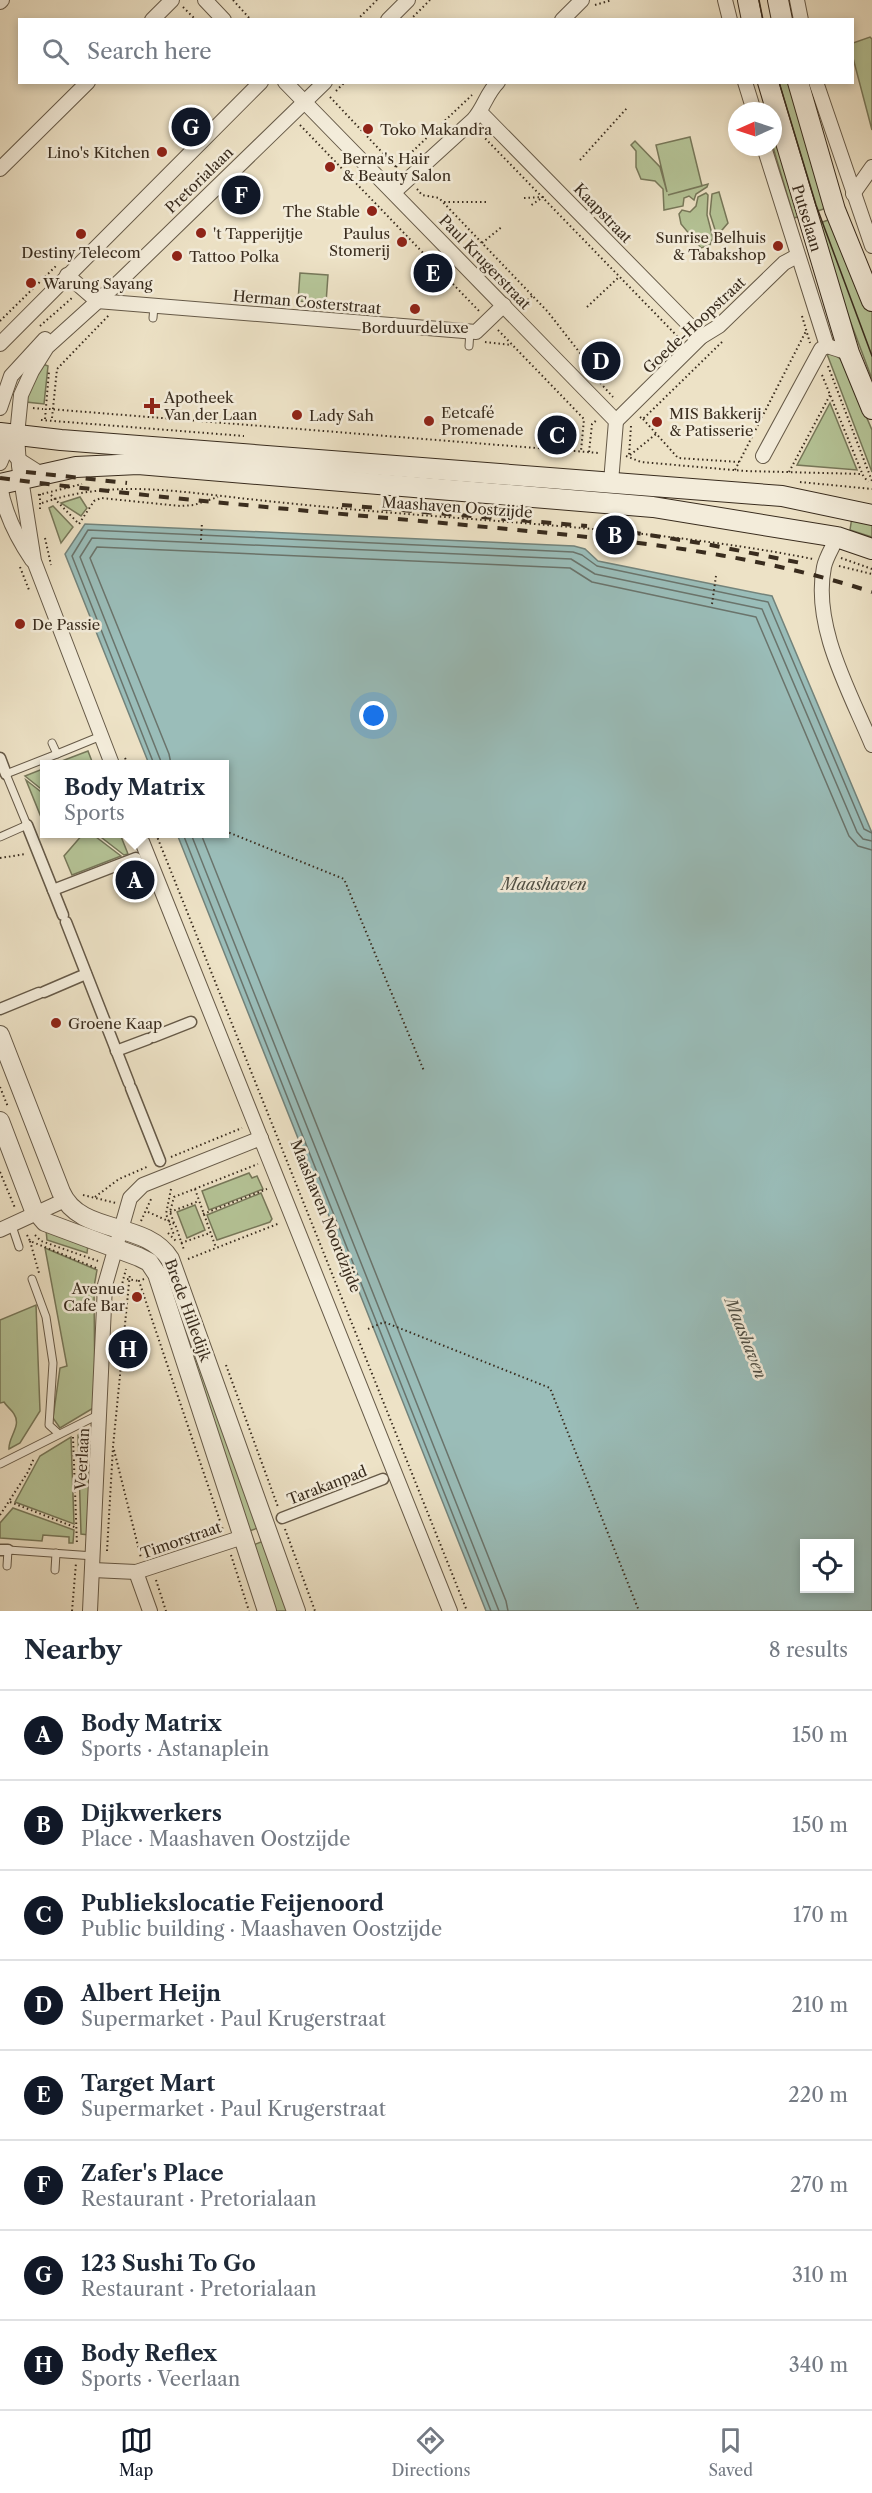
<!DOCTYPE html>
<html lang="en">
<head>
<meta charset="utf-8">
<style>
	body { margin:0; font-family:"Libre Caslon Text",serif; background:#f2f2f3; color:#1f2937 }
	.controls { position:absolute; right:18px; bottom:18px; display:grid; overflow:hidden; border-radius:0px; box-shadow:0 3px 9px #0003 }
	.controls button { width:54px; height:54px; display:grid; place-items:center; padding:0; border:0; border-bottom:2px solid #e0e1e3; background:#fff; color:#1f2937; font:30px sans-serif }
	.compass { position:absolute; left:728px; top:102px; width:54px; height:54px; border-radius:50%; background:#fff; box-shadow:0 3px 9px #0003; rotate:267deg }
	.you { position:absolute; left:374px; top:716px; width:21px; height:21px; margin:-15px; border:4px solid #fff; border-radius:50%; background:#1a73e8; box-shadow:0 0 0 9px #1a73e833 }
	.badge { display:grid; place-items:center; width:39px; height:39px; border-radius:50%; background:#111827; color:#fff; font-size:20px; font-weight:700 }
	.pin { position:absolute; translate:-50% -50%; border:3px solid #fff; box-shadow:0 2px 6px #0006 }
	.popup { position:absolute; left:40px; top:760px; width:189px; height:78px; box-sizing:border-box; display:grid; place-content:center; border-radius:0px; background:#fff; filter:drop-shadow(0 2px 4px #0005); font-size:20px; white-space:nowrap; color:#747a83 }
	.popup b { font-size:22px; color:#1f2937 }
	.popup::after { content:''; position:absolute; left:50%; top:100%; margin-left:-12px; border:12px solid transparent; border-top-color:#fff }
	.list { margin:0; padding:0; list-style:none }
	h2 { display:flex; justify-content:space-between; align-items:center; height:78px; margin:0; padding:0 24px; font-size:26px }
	h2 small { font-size:20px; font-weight:400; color:#747a83 }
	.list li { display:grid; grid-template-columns:39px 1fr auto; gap:18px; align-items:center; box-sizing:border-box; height:90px; padding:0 24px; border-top:2px solid #e0e1e3 }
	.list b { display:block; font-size:22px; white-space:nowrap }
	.list p { margin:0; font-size:20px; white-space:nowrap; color:#747a83 }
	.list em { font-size:20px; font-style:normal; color:#747a83 }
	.icon { flex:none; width:33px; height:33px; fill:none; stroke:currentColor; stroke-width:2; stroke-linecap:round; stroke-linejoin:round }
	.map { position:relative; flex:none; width:872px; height:1611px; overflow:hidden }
	.search { position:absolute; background:#fff; box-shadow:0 3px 9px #0003; left:18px; right:18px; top:18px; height:66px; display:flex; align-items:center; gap:15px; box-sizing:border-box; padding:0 21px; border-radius:0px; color:#747a83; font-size:22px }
	.sheet { height:798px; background:#fff }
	nav { display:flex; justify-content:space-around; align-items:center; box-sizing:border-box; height:84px; border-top:2px solid #e0e1e3; background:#fff; font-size:16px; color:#747a83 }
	nav a { display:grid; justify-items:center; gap:3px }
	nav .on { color:#111827 }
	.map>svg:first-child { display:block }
	.green { fill:#b5c497; stroke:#77785a; stroke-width:1.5 }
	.water { fill:#9abdb9; stroke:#73837b; stroke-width:1.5; fill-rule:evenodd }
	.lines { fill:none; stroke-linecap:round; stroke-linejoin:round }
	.shore { stroke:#6a746c; stroke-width:1.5 }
	.service-casing { stroke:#665a48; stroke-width:9 }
	.pedestrian-casing { stroke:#665a48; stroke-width:13 }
	.minor-casing { stroke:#665a48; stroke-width:16 }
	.tertiary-casing { stroke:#665a48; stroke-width:20 }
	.secondary-casing { stroke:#392c1e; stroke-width:22 }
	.path { stroke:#392c1e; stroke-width:2; stroke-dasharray:1.5 3; stroke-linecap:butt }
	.service { stroke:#f3ecda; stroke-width:7 }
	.pedestrian { stroke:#f3ecda; stroke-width:10 }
	.minor { stroke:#f3ecda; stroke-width:14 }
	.tertiary { stroke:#f3ecda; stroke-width:18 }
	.secondary { stroke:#f3ecda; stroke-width:20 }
	.tram { stroke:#392c1e; stroke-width:1.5 }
	.rail { stroke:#392c1e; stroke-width:4; stroke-dasharray:10 10; stroke-linecap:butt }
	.poi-dot { fill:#8f2418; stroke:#f3ecda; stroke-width:2 }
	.labels { text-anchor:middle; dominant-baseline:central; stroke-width:5; stroke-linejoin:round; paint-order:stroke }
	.poi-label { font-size:15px; fill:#392c1e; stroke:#f3ecda; text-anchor:start }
	.street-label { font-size:15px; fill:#392c1e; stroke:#f3ecda }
	.water-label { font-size:16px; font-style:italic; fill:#515045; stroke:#f3ecda }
</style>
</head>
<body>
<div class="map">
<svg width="872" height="1611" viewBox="0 0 872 1611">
	<rect width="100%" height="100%" fill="#ede2c6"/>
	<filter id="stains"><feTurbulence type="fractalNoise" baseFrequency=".00333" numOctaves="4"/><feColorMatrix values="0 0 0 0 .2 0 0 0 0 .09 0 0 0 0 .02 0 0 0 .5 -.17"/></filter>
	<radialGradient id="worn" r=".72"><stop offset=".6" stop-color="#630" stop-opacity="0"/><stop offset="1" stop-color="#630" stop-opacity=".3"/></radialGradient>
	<g class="green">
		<path d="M870,37L872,39V130L853,58V43Z"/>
		<path d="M772,83H792L830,207L811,213Z"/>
		<path d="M773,128L801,216L794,218L773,147Z"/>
		<path d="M690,137L702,186L668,195L708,184L707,187L696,194L694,200L689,196L684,198L683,206L664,210L663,189L655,181L641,179L636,167V151L631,145L635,141L660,167L667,192L656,145Z"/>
		<path d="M719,192L728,223L717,236L710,214L712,194Z"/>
		<path d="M706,193L708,195L707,215L713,238L710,245L701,248L681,224L679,214L682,210L690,212L696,206L698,197Z"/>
		<path d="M834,218L872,312V379L814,225Z"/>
		<path d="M300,273L328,275L326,303L298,301Z"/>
		<path d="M827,354H833L842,360L872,430V472Z"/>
		<path d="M43,364L48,366L44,404L26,402L27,394Z"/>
		<path d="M830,403L857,470L797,465Z"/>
		<path d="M80,497L87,508L81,516L61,503Z"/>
		<path d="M53,506L73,527L61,543L49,508Z"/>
		<path d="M852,517L872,522V537L850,530Z"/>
		<path d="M88,751L93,764H54Z"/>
		<path d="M45,768V792L25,776Z"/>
		<path d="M26,780L45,795V816L41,817Z"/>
		<path d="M83,834H92L121,856L72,875L64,856Z"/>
		<path d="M97,834H120L128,854L124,855Z"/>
		<path d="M249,1173L252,1178L257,1176L263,1189L209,1210L202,1191Z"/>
		<path d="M261,1193L272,1219L270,1222L217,1240L207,1215Z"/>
		<path d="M195,1205L205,1230L187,1238L177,1212Z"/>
		<path d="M46,1230L88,1245L87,1253L47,1240Z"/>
		<path d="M45,1248L97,1270L94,1287L95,1407L60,1428L53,1418L60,1368L67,1366Z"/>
		<path d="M170,1274L261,1527L246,1532L163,1276Z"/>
		<path d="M36,1305L40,1411L20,1443L9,1449C8,1437 22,1426 14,1414C12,1410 7,1407 4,1402L0,1403V1320Z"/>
		<path d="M82,1432H89L94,1436L89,1535L81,1534L78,1435Z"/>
		<path d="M71,1437L74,1524L15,1502L40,1456Z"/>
		<path d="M13,1508L74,1530L73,1543H69V1537L43,1535L42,1541L0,1538V1523Z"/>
		<path d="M266,1540L291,1611H272L251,1546Z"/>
	</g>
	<path class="water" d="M85,524L574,546L585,549L598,561L772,596L872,833V1611H486L177,834H225V764H149L65,554ZM804,1544H850V1588H804Z"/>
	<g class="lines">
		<g class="shore">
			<path d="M154,764L72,556L88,530L573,552L582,555L597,566L768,602L864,829L872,833"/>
			<path d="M162,764L80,557L92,538L571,559L595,574L762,609L857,832L863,839L872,841"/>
			<path d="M171,764L169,754L90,558L97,547L570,568L592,582L756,617L849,836L858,846L872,850"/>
			<path d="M183,834L491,1611"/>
			<path d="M191,834L499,1611"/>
			<path d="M201,834L506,1601L508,1611"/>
		</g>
		<g class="service-casing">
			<g id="service">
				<path d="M153,318L154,306"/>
				<path d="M469,346L470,331"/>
				<path d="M52,743L57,754L101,736"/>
				<path d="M0,837L27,825L6,774L57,754"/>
				<path d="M12,1226L19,1247"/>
				<path d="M32,1279L46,1317L53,1363L49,1425L59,1434"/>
				<path d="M0,1464L98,1415"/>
				<path d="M7,1566L8,1550L94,1556"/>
				<path d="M55,1570L56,1553"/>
			</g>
		</g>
		<g class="pedestrian-casing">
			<g id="pedestrian">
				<path d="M0,758L6,774"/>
				<path d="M27,825L63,915"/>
				<path d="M53,890L136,858"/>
				<path d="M66,922L129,1083"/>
				<path d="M44,992L86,974"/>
				<path d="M0,1009L39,993"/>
				<path d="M153,1037L191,1022"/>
				<path d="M116,1051L148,1039"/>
				<path d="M131,1088L160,1161"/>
				<path d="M282,1518L383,1479"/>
				<path d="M0,1550H8"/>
			</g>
		</g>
		<g class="minor-casing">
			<g id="minor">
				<path d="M205,0L224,20"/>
				<path d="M725,0L730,20"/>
				<path d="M797,0L801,20"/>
				<path d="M0,2L2,0"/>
				<path d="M152,20L172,0"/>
				<path d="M388,20L408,0"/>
				<path d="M562,20L582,0"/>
				<path d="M285,82L616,421L611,482"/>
				<path d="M745,82L754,111"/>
				<path d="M816,82L872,246"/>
				<path d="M480,112L701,337"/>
				<path d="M764,147L827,346"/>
				<path d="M0,169L88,82"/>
				<path d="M394,192L473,120C484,108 486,94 498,82"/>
				<path d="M853,194L872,167"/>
				<path d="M67,275L97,301"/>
				<path d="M97,301L476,332L504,305"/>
				<path d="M0,344L261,82"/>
				<path d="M0,408L11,376L45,339"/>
				<path d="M616,421L701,337L719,326L784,263L797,256"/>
				<path d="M0,438L19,460L41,474"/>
				<path d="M763,456L821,349L827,346L849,353"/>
				<path d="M0,463L5,451L13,444"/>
				<path d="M0,485C4,512 17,538 32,560"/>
				<path d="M837,537C833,547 826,557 824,567C812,626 850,692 872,745"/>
				<path d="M112,764L34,561L19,466L17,435L21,395L32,371L47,347L119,282L325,82"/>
				<path d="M139,834L450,1611"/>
				<path d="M0,1230L65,1200"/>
				<path d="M93,1570L136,1572L243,1537"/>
				<path d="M136,1572L150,1611"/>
				<path d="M90,1611L105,1285L130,1198L143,1185L261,1138"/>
			</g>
		</g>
		<g class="tertiary-casing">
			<g id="tertiary">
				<path d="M0,1035L61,1192C80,1236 146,1220 170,1259L296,1611"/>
				<path d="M0,1121L33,1208L45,1222L139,1257L149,1262L157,1274L267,1611"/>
			</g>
		</g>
		<g class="secondary-casing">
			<g id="secondary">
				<path d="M748,0L752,20"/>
				<path d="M778,0L782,20"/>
				<path d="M768,82L849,353L872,409"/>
				<path d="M798,82L835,210L872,301"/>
				<path d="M0,433L61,440L782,496L872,515"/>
				<path d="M0,484L76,467L138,464L653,507L837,537L872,549"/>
			</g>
		</g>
		<g class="path">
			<path d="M233,0L251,20"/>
			<path d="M595,5L612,0"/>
			<path d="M183,7L196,20"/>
			<path d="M357,20L377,0"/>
			<path d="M410,20L430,0"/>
			<path d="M336,91L345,82"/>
			<path d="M330,97L396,167"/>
			<path d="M300,125L479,311"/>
			<path d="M479,132L680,339"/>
			<path d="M580,160L627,108"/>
			<path d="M396,167L472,95"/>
			<path d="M417,189L422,195L439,198L548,312L587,362L584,365L613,397"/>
			<path d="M524,198L543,197L530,206"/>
			<path d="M444,202H486"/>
			<path d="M482,243L503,226"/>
			<path d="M521,306L532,296"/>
			<path d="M587,307L619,277"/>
			<path d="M802,316L810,343"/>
			<path d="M0,321L56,266"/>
			<path d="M40,326L72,298"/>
			<path d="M498,330L584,419L581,451"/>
			<path d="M485,342L512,345"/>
			<path d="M828,366L872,481"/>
			<path d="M822,375L862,473"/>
			<path d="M33,408L43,409"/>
			<path d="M49,409L599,453"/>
			<path d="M640,417L643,419L724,340"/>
			<path d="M52,418L57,369L109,315"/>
			<path d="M45,419L49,371"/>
			<path d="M643,419L678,458L739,462"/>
			<path d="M41,420L244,436"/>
			<path d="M631,426L629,456L656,434"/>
			<path d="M589,452L592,424L598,419"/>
			<path d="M626,456L641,462L745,471L862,474L868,482"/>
			<path d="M735,470L806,331"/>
			<path d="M789,472L830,395"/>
			<path d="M800,482L872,489"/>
			<path d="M40,494V509"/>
			<path d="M38,495L82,484"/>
			<path d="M51,495L79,524L94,501L101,498L180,506L194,505L218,497"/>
			<path d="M42,503C103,482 160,489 222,496C264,501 306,505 348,509C504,523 660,529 813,559"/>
			<path d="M45,538L51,565"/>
			<path d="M201,540L202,522"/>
			<path d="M841,558L872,569"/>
			<path d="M839,566L872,574"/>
			<path d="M20,567L29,590"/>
			<path d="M712,604L716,576"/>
			<path d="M125,758L128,764"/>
			<path d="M225,831L344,879L424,1071"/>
			<path d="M156,834L467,1611"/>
			<path d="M0,858L26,854"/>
			<path d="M0,1087L8,1107"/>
			<path d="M171,1157L242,1128"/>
			<path d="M0,1172L15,1208"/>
			<path d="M171,1189L166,1214L174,1235"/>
			<path d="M195,1189L216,1248"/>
			<path d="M83,1195L116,1203"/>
			<path d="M95,1197L119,1179L149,1166"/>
			<path d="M148,1212L175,1224L184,1250"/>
			<path d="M170,1212L199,1201"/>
			<path d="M203,1214L267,1189"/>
			<path d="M141,1221L152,1197"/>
			<path d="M174,1223L170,1212L174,1197L258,1164"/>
			<path d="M168,1233L176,1241"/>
			<path d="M27,1235L30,1241L96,1268"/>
			<path d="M35,1235L41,1241L98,1261"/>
			<path d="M30,1241L39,1273"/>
			<path d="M181,1243L210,1233"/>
			<path d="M188,1259L280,1223"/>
			<path d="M127,1279L139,1281"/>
			<path d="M144,1279L139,1281L223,1530"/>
			<path d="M119,1296L126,1269"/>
			<path d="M368,1329L384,1322L550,1388L639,1611"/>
			<path d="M226,1365L278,1507"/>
			<path d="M73,1437L77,1545"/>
			<path d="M114,1450L141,1558"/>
			<path d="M10,1502L77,1528"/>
			<path d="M0,1515L28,1472L34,1458"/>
			<path d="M285,1529L315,1611"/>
			<path d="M107,1551L113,1447L130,1273"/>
			<path d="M231,1555L249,1611"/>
			<path d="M156,1580L166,1611"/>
			<path d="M72,1611L76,1563"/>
		</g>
		<use href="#service" class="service"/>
		<use href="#pedestrian" class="pedestrian"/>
		<use href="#minor" class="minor"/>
		<use href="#tertiary" class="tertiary"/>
		<use href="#secondary" class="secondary"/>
		<g class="tram">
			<path d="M759,0L763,20"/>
			<path d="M779,82L816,205L872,356"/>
		</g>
		<g class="rail">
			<path d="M26,472L127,483"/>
			<path d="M0,478C154,498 310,511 465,525C602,538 740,549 872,592"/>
			<path d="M342,505L587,526"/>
			<path d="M611,529L706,544L806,564"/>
		</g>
	</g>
	<g class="poi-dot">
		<circle cx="368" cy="129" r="6"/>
		<circle cx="162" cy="152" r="6"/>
		<circle cx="330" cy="167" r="6"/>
		<circle cx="372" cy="211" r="6"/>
		<circle cx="201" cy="233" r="6"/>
		<circle cx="81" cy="234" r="6"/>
		<circle cx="402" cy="242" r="6"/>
		<circle cx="778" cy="246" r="6"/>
		<circle cx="177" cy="256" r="6"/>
		<circle cx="31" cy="283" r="6"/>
		<circle cx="415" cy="309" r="6"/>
		<path d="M149 397h6v6h6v6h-6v6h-6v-6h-6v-6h6z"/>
		<circle cx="297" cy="415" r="6"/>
		<circle cx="429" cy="421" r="6"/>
		<circle cx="657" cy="422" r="6"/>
		<circle cx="20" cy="624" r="6"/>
		<circle cx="56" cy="1023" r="6"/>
		<circle cx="137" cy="1297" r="6"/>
	</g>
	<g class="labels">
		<g class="poi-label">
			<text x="380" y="129">Toko Makandra</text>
			<text x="150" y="152" text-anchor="end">Lino's Kitchen</text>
			<text x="342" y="158">Berna's Hair<tspan x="342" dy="17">&amp; Beauty Salon</tspan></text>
			<text x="360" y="211" text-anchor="end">The Stable</text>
			<text x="213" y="233">'t Tapperijtje</text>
			<text x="390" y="233" text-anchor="end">Paulus<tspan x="390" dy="17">Stomerij</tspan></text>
			<text x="766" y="237" text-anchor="end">Sunrise Belhuis<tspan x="766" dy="17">&amp; Tabakshop</tspan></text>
			<text x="81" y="252" text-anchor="middle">Destiny Telecom</text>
			<text x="189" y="256">Tattoo Polka</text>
			<text x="43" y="283">Warung Sayang</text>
			<text x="415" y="327" text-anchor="middle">Borduurdeluxe</text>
			<text x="164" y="397">Apotheek<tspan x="164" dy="17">Van der Laan</tspan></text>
			<text x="441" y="412">Eetcafé<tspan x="441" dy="17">Promenade</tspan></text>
			<text x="669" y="413">MIS Bakkerij<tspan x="669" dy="17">&amp; Patisserie</tspan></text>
			<text x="309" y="415">Lady Sah</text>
			<text x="32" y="624">De Passie</text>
			<text x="68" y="1023">Groene Kaap</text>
			<text x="125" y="1288" text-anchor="end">Avenue<tspan x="125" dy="17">Cafe Bar</tspan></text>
		</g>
		<g class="street-label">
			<text transform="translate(199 180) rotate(-44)">Pretorialaan</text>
			<text transform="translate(603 213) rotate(46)">Kaapstraat</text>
			<text transform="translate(807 218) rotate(73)">Putselaan</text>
			<text transform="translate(485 262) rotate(46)">Paul Krugerstraat</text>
			<text transform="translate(307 302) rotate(5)">Herman Costerstraat</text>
			<text transform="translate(694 325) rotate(-43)">Goede-Hoopstraat</text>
			<text transform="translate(457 507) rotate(4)">Maashaven Oostzijde</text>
			<text transform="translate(326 1216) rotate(68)">Maashaven Noordzijde</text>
			<text transform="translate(188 1310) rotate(70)">Brede Hilledijk</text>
			<text transform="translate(82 1459) rotate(-87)">Veerlaan</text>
			<text transform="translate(327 1485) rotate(-21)">Tarakanpad</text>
			<text transform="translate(181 1540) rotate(-19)">Timorstraat</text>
		</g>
		<g class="water-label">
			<text x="544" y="884">Maashaven</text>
			<text transform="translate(746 1338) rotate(68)">Maashaven</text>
		</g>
	</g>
	<rect width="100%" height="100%" filter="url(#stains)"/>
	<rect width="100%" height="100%" fill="url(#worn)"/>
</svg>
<div class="controls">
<button><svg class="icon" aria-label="locate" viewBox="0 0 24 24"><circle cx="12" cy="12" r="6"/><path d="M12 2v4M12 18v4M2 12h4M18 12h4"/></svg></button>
</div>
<svg class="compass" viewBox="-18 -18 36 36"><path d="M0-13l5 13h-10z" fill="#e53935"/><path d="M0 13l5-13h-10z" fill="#747a83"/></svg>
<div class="you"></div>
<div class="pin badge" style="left:135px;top:880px">A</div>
<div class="popup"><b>Body Matrix</b>Sports</div>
<div class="pin badge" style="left:615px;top:535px">B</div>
<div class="pin badge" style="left:557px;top:435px">C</div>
<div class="pin badge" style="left:601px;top:361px">D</div>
<div class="pin badge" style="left:433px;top:273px">E</div>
<div class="pin badge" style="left:241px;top:195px">F</div>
<div class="pin badge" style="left:191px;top:127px">G</div>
<div class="pin badge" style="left:128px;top:1349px">H</div>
<div class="search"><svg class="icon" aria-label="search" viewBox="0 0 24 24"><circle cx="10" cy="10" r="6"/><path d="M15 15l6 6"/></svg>Search here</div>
</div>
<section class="sheet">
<h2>Nearby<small>8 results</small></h2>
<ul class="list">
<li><span class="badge">A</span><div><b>Body Matrix</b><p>Sports · Astanaplein</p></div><em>150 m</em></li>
<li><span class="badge">B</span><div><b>Dijkwerkers</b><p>Place · Maashaven Oostzijde</p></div><em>150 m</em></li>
<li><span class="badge">C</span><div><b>Publiekslocatie Feijenoord</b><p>Public building · Maashaven Oostzijde</p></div><em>170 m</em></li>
<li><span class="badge">D</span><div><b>Albert Heijn</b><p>Supermarket · Paul Krugerstraat</p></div><em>210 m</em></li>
<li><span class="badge">E</span><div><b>Target Mart</b><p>Supermarket · Paul Krugerstraat</p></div><em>220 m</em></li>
<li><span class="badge">F</span><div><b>Zafer's Place</b><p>Restaurant · Pretorialaan</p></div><em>270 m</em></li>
<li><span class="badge">G</span><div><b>123 Sushi To Go</b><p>Restaurant · Pretorialaan</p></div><em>310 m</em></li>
<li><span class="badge">H</span><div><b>Body Reflex</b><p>Sports · Veerlaan</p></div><em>340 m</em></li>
</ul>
</section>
<nav>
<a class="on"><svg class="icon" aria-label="map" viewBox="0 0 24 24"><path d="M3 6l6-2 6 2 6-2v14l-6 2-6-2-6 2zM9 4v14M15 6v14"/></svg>Map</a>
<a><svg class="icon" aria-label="directions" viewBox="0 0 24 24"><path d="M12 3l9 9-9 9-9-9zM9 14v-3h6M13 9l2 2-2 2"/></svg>Directions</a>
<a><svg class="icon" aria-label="saved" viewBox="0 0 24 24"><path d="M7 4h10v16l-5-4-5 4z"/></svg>Saved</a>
</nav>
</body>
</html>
